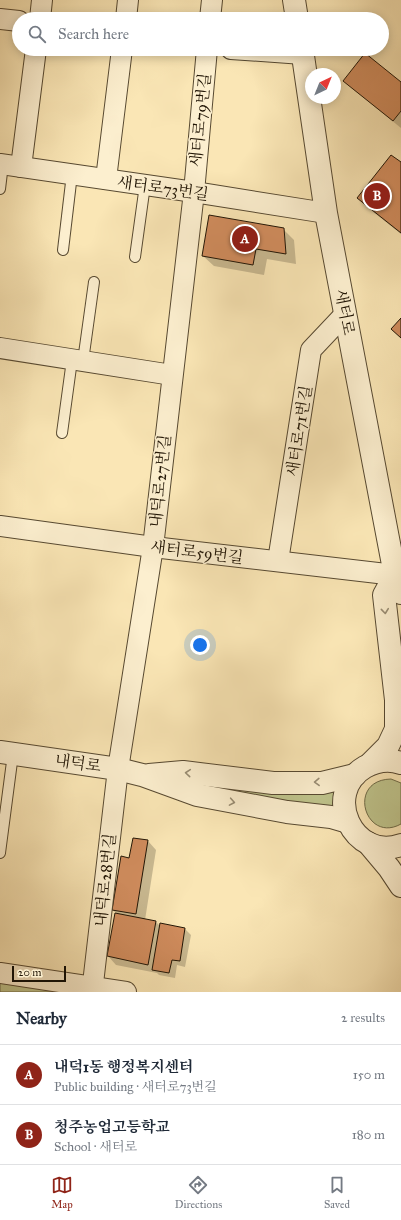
<!DOCTYPE html>
<html lang="en">
<head>
<meta charset="utf-8">
<style>
	body { margin:0; font-family:"IM FELL Great Primer","Noto Serif KR",serif; background:#f6f6f7; color:#1f2937 }
	.compass { position:absolute; left:305px; top:68px; width:36px; height:36px; border-radius:50%; background:#fff; box-shadow:0 2px 10px #0003; rotate:43deg }
	.scale { position:absolute; left:12px; bottom:10px; width:54px; box-sizing:border-box; padding-left:4px; border:2px solid #211505; border-top:0; font-size:11px; line-height:14px; white-space:nowrap; color:#211505; -webkit-text-stroke:3px #fcefcf; paint-order:stroke }
	.you { position:absolute; left:200px; top:645px; width:14px; height:14px; margin:-10px; border:3px solid #fff; border-radius:50%; background:#1a73e8; box-shadow:0 0 0 6px #1a73e833 }
	.badge { display:grid; place-items:center; width:26px; height:26px; border-radius:50%; background:#8f2418; color:#fff; font-size:13px; font-weight:700 }
	.pin { position:absolute; translate:-50% -50%; border:2px solid #fff; box-shadow:0 1px 4px #0006 }
	.list { margin:0; padding:0; list-style:none }
	h2 { display:flex; justify-content:space-between; align-items:center; height:52px; margin:0; padding:0 16px; font-size:17px }
	h2 small { font-size:13px; font-weight:400; color:#747a83 }
	.list li { display:grid; grid-template-columns:26px 1fr auto; gap:12px; align-items:center; box-sizing:border-box; height:60px; padding:0 16px; border-top:1px solid #e0e1e3 }
	.list b { display:block; font-size:15px; white-space:nowrap }
	.list p { margin:0; font-size:13px; white-space:nowrap; color:#747a83 }
	.list em { font-size:13px; font-style:normal; color:#747a83 }
	.icon { flex:none; width:22px; height:22px; fill:none; stroke:currentColor; stroke-width:2; stroke-linecap:round; stroke-linejoin:round }
	.map { position:relative; flex:none; width:401px; height:992px; overflow:hidden }
	.search { position:absolute; background:#fff; box-shadow:0 2px 10px #0003; left:12px; right:12px; top:12px; height:44px; display:flex; align-items:center; gap:10px; box-sizing:border-box; padding:0 14px; border-radius:22px; color:#747a83; font-size:15px }
	.sheet { height:172px; background:#fff }
	nav { display:flex; justify-content:space-around; align-items:center; box-sizing:border-box; height:56px; border-top:1px solid #e0e1e3; background:#fff; font-size:11px; color:#747a83 }
	nav a { display:grid; justify-items:center; gap:2px }
	nav .on { color:#8f2418 }
	.map>svg:first-child { display:block }
	.green { fill:#bfc48c; stroke:#706c48 }
	.shadow { fill:#0003 }
	.building { fill:#d08c5d; stroke:#211505 }
	.lines { fill:none; stroke-linecap:round; stroke-linejoin:round }
	.service-casing { stroke:#574931; stroke-width:12 }
	.minor-casing { stroke:#574931; stroke-width:22 }
	.tertiary-casing { stroke:#574931; stroke-width:24 }
	.service { stroke:#fcefcf; stroke-width:10 }
	.minor { stroke:#fcefcf; stroke-width:20 }
	.tertiary { stroke:#fcefcf; stroke-width:22 }
	.oneway { stroke:#998d74 }
	.labels { text-anchor:middle; dominant-baseline:central; stroke-width:3; stroke-linejoin:round; paint-order:stroke }
	.street-label { font-size:16px; fill:#211505; stroke:#fcefcf }
</style>
</head>
<body>
<div class="map">
<svg width="401" height="992" viewBox="0 0 401 992">
	<rect width="100%" height="100%" fill="#fae6b5"/>
	<filter id="stains"><feTurbulence type="fractalNoise" baseFrequency=".005" numOctaves="4"/><feColorMatrix values="0 0 0 0 .2 0 0 0 0 .09 0 0 0 0 .02 0 0 0 .5 -.17"/></filter>
	<radialGradient id="worn" r=".72"><stop offset=".6" stop-color="#630" stop-opacity="0"/><stop offset="1" stop-color="#630" stop-opacity=".3"/></radialGradient>
	<g class="green">
		<path d="M391,779L401,783V824C365,844 346,780 391,779Z"/>
		<path d="M226,789L273,792L334,791V807L305,806L214,790Z"/>
		<path d="M0,980L71,992H0Z"/>
	</g>
	<g class="shadow">
		<path d="M344,81L401,84V128L353,89Z"/>
		<path d="M401,164V234L367,207L358,198Z"/>
		<path d="M283,229L294,240L296,264L267,259L264,275L214,266L203,256Z"/>
		<path d="M148,841L156,850L145,920L156,922L161,927L185,929L191,935L185,967L177,965L175,978L159,975L157,973L116,965L108,956L118,915L113,910L130,859Z"/>
	</g>
	<g class="building">
		<path d="M365,53L401,82V111L393,121L343,81Z"/>
		<path d="M391,155L401,162V233L357,198Z"/>
		<path d="M209,215L284,228L286,254L256,249L253,265L202,256Z"/>
		<path d="M401,318V338L391,329Z"/>
		<path d="M133,838L148,840L136,914L112,910L121,856L129,858Z"/>
		<path d="M115,913L156,921L148,965L107,956Z"/>
		<path d="M160,923L185,928L180,961L172,960L169,973L152,970Z"/>
	</g>
	<g class="lines">
		<g class="service-casing">
			<g id="service">
				<path d="M0,189L3,164"/>
				<path d="M63,250L72,174"/>
				<path d="M135,257L145,185"/>
				<path d="M83,361L94,282"/>
				<path d="M62,433L72,360"/>
				<path d="M0,853L13,754"/>
			</g>
		</g>
		<g class="minor-casing">
			<g id="minor">
				<path d="M0,19L19,21"/>
				<path d="M40,19L42,0"/>
				<path d="M126,19L128,0"/>
				<path d="M210,19L212,0"/>
				<path d="M231,49L303,54"/>
				<path d="M0,164L194,192L326,213"/>
				<path d="M21,167L36,49"/>
				<path d="M106,179L122,49"/>
				<path d="M0,348L172,375"/>
				<path d="M0,526L153,547L395,575"/>
				<path d="M278,561L311,350L345,314"/>
				<path d="M0,973L126,992"/>
				<path d="M92,992L118,769L153,547L194,192L207,49"/>
			</g>
		</g>
		<g class="tertiary-casing">
			<g id="tertiary">
				<path d="M294,0L297,19"/>
				<path d="M302,49L326,213L395,575L401,593"/>
				<path d="M0,752L118,769L142,775L197,795L287,812L331,817L348,822"/>
				<path d="M371,763L388,746L396,729V700L384,595L395,575"/>
				<path d="M401,763C389,759 376,761 365,767C321,793 353,862 401,845"/>
				<path d="M149,775L183,772L273,783H322L355,775"/>
				<path d="M368,843L389,868L401,886"/>
			</g>
		</g>
		<use href="#service" class="service"/>
		<use href="#minor" class="minor"/>
		<use href="#tertiary" class="tertiary"/>
	</g>
	<defs><path id="oneway-chevron" d="M-2-3.5L2.5 0L-2 3.5" fill="none" stroke-width="1.6" stroke-linecap="round" stroke-linejoin="round"/></defs>
	<g class="oneway">
		<use href="#oneway-chevron" transform="translate(385 611) rotate(84)"/>
		<use href="#oneway-chevron" transform="translate(188 773) rotate(-175)"/>
		<use href="#oneway-chevron" transform="translate(317 782) rotate(178)"/>
		<use href="#oneway-chevron" transform="translate(232 802) rotate(10)"/>
	</g>
	<g class="labels">
		<g class="street-label">
			<text transform="translate(200 120) rotate(-84)">새터로79번길</text>
			<text transform="translate(163 188) rotate(8)">새터로73번길</text>
			<text transform="translate(345 312) rotate(79)">새터로</text>
			<text transform="translate(299 431) rotate(-81)">새터로71번길</text>
			<text transform="translate(160 481) rotate(-84)">내덕로27번길</text>
			<text transform="translate(197 552) rotate(7)">새터로59번길</text>
			<text transform="translate(78 763) rotate(8)">내덕로</text>
			<text transform="translate(105 880) rotate(-84)">내덕로28번길</text>
		</g>
	</g>
	<rect width="100%" height="100%" filter="url(#stains)"/>
	<rect width="100%" height="100%" fill="url(#worn)"/>
</svg>
<svg class="compass" viewBox="-18 -18 36 36"><path d="M0-13l5 13h-10z" fill="#e53935"/><path d="M0 13l5-13h-10z" fill="#747a83"/></svg>
<div class="scale">20 m</div>
<div class="you"></div>
<div class="pin badge" style="left:245px;top:239px">A</div>
<div class="pin badge" style="left:377px;top:196px">B</div>
<div class="search"><svg class="icon" aria-label="search" viewBox="0 0 24 24"><circle cx="10" cy="10" r="6"/><path d="M15 15l6 6"/></svg>Search here</div>
</div>
<section class="sheet">
<h2>Nearby<small>2 results</small></h2>
<ul class="list">
<li><span class="badge">A</span><div><b>내덕1동 행정복지센터</b><p>Public building · 새터로73번길</p></div><em>150 m</em></li>
<li><span class="badge">B</span><div><b>청주농업고등학교</b><p>School · 새터로</p></div><em>180 m</em></li>
</ul>
</section>
<nav>
<a class="on"><svg class="icon" aria-label="map" viewBox="0 0 24 24"><path d="M3 6l6-2 6 2 6-2v14l-6 2-6-2-6 2zM9 4v14M15 6v14"/></svg>Map</a>
<a><svg class="icon" aria-label="directions" viewBox="0 0 24 24"><path d="M12 3l9 9-9 9-9-9zM9 14v-3h6M13 9l2 2-2 2"/></svg>Directions</a>
<a><svg class="icon" aria-label="saved" viewBox="0 0 24 24"><path d="M7 4h10v16l-5-4-5 4z"/></svg>Saved</a>
</nav>
</body>
</html>
